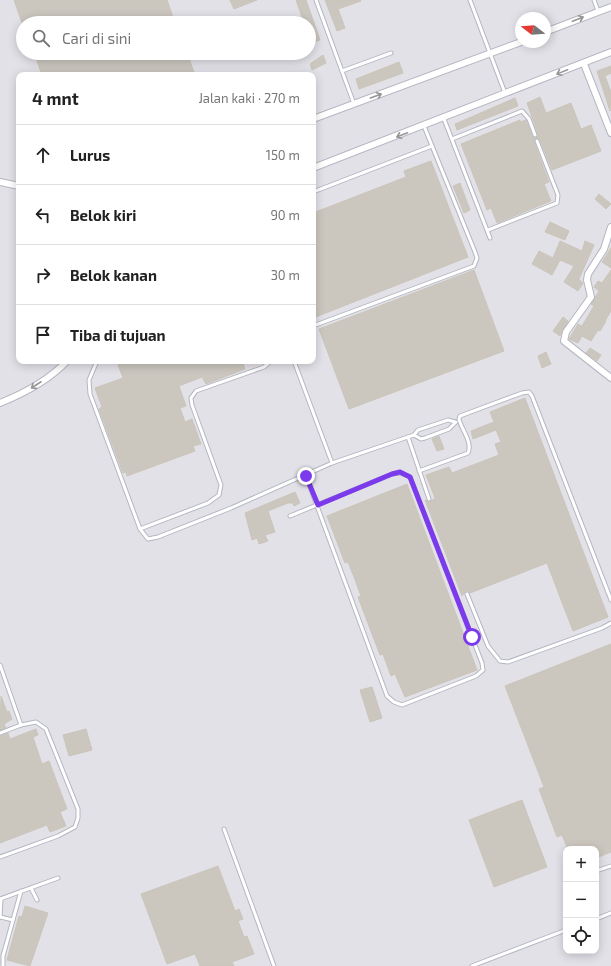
<!DOCTYPE html>
<html lang="id">
<head>
<meta charset="utf-8">
<style>
	body { margin:0; font-family:"Exo 2",sans-serif; background:#f2f2f2; color:#222 }
	.controls { position:absolute; right:12px; bottom:12px; display:grid; overflow:hidden; border-radius:8px; box-shadow:0 2px 10px #0003 }
	.controls button { width:36px; height:36px; display:grid; place-items:center; padding:0; border:0; border-bottom:1px solid #e0e0e0; background:#fff; color:#222; font:20px sans-serif }
	.compass { position:absolute; left:515px; top:12px; width:36px; height:36px; border-radius:50%; background:#fff; box-shadow:0 2px 10px #0003; rotate:287deg }
	.stop { position:absolute; width:12px; height:12px; margin:-9px; border:3px solid #7c3aed; border-radius:50%; background:#fff }
	.stop.end { background:#7c3aed; border-color:#fff; box-shadow:0 1px 4px #0008 }
	.list { margin:0; padding:0; list-style:none }
	h2 { display:flex; justify-content:space-between; align-items:center; height:52px; margin:0; padding:0 16px; font-size:17px }
	h2 small { font-size:13px; font-weight:400; color:#767676 }
	.list li { display:grid; grid-template-columns:26px 1fr auto; gap:12px; align-items:center; box-sizing:border-box; height:60px; padding:0 16px; border-top:1px solid #e0e0e0 }
	.list b { display:block; font-size:15px; white-space:nowrap }
	.list em { font-size:13px; font-style:normal; color:#767676 }
	.icon { flex:none; width:22px; height:22px; fill:none; stroke:currentColor; stroke-width:2; stroke-linecap:round; stroke-linejoin:round }
	.map { position:relative; flex:none; width:611px; height:966px; overflow:hidden }
	.search { position:absolute; background:#fff; box-shadow:0 2px 10px #0003; left:16px; top:16px; width:300px; height:44px; display:flex; align-items:center; gap:10px; box-sizing:border-box; padding:0 14px; border-radius:22px; color:#767676; font-size:15px }
	.panel { position:absolute; background:#fff; box-shadow:0 2px 10px #0003; left:16px; top:72px; width:300px; height:292px; border-radius:8px }
	.map>svg:first-child { display:block }
	.industrial { fill:#e3e1e8; fill-rule:evenodd }
	.building { fill:#cbc7bf; stroke:#cbc5ba }
	.lines { fill:none; stroke-linecap:round; stroke-linejoin:round }
	.lane-casing { stroke:#b4b7c1; stroke-width:5 }
	.street-casing { stroke:#b4b7c1; stroke-width:8 }
	.lane { stroke:#fff; stroke-width:3 }
	.street { stroke:#fff; stroke-width:6 }
	.oneway { stroke:#969696 }
	.route { stroke:#7c3aed; stroke-width:5 }
</style>
</head>
<body>
<div class="map">
<svg width="611" height="966" viewBox="0 0 611 966">
	<rect width="100%" height="100%" fill="#efe9e1"/>
	<path class="industrial" d="M0,0H611V966H0ZM521,18H545V42H521ZM23,23H309V53H23ZM19,75H313V361H19ZM566,849H596V951H566Z"/>
	<g class="building">
		<path d="M14,0H167L175,23H22Z"/>
		<path d="M230,0H257L234,9Z"/>
		<path d="M296,0H306L320,40L309,44V23H304Z"/>
		<path d="M325,0H360L361,1L338,9L345,28L337,31Z"/>
		<path d="M34,53H187L195,75H42Z"/>
		<path d="M323,55L326,63L312,70L310,64Z"/>
		<path d="M399,62L403,73L359,89L356,79Z"/>
		<path d="M611,66V73L605,76L611,92L610,111L597,71Z"/>
		<path d="M540,97L546,113L571,103L581,129L591,125L601,151L552,170L540,140L536,138L534,142L549,182L544,184L551,201L497,223L491,208L487,210L461,144L520,120V122L526,120L532,136L536,138L538,134L527,103Z"/>
		<path d="M515,98L518,106L457,130L455,124Z"/>
		<path d="M431,161L468,257L313,318V213L406,177L404,171Z"/>
		<path d="M460,183L470,210L464,213L453,186Z"/>
		<path d="M599,194L611,204L606,209L595,199Z"/>
		<path d="M550,222L569,231L565,240L545,232Z"/>
		<path d="M560,241L582,251L585,241L594,245L579,279L583,283L578,291L564,282L574,266L560,260L552,275L532,264L539,251L553,258Z"/>
		<path d="M611,248V268L602,262Z"/>
		<path d="M474,270L504,351L349,409L319,329Z"/>
		<path d="M611,270V311L605,321H606L600,331L598,330L591,341L582,336L578,343L569,339L578,324L582,326L594,306L591,304L599,291L594,287L598,281L602,283Z"/>
		<path d="M563,317L568,321L560,336L553,331Z"/>
		<path d="M590,348L601,355L597,361L586,353Z"/>
		<path d="M546,352L551,364L542,368L538,356Z"/>
		<path d="M130,361H242L245,369L206,384L202,377L179,386L186,406L180,408L185,422L192,419L201,444L193,446L195,451L127,476L126,472L123,473L99,409L102,407L95,388L123,378L118,365Z"/>
		<path d="M525,398L608,617L573,631L547,563L470,593L466,591L462,596L425,500L430,502L435,498L426,475L449,467L452,473L499,455L495,444L501,442L496,430L473,439L471,431L494,422L490,412Z"/>
		<path d="M439,436L444,449L437,451L432,439Z"/>
		<path d="M407,484L477,670L405,697L395,674L391,676L383,654L380,655L358,597L361,596L354,577L348,562L345,563L327,516Z"/>
		<path d="M295,492L300,503L294,506L293,503H288L268,511L275,532L265,535L268,541L259,544L257,538L252,540L245,513Z"/>
		<path d="M611,644V852L596,858V849H568L562,835L557,837L539,789L544,787L505,686Z"/>
		<path d="M372,687L382,718L370,722L360,690Z"/>
		<path d="M1,696L7,712L9,711L12,719L4,724L6,728L0,730Z"/>
		<path d="M36,729L38,735L33,737L42,764L49,761L67,809L60,812L66,826L50,832L47,825L0,843V736L8,733L10,739Z"/>
		<path d="M86,729L92,750L69,756L63,735Z"/>
		<path d="M522,800L547,867L494,887L469,820Z"/>
		<path d="M218,866L235,911L239,909L243,919L238,921L244,937L247,936L254,954L232,962L234,966H200L195,954L167,964L141,894Z"/>
		<path d="M25,906L48,913L30,966L7,960L19,916L22,917Z"/>
	</g>
	<g class="lines">
		<g class="lane-casing">
			<g id="lane">
				<path d="M316,0L354,104"/>
				<path d="M470,0L505,93"/>
				<path d="M594,0L598,11"/>
				<path d="M342,71L391,53"/>
				<path d="M444,119L490,238"/>
				<path d="M452,139L522,111L529,119L535,135"/>
				<path d="M313,192L432,146"/>
				<path d="M488,230L557,203L558,195L537,141"/>
				<path d="M313,326L474,266L477,258L475,252L424,126"/>
				<path d="M97,361L89,380L90,394L140,529L148,539L158,537L231,508L332,463L408,437"/>
				<path d="M294,361L332,463"/>
				<path d="M414,435L421,439L425,438L449,429L456,422"/>
				<path d="M419,471L468,453C473,442 461,429 459,419L460,416L522,393L529,392L532,396L611,600"/>
				<path d="M429,499L408,437L414,435L418,430L448,420L455,422"/>
				<path d="M290,516L392,474L400,473L410,477L482,663L483,670L476,676L402,705L394,702L387,696L306,476"/>
				<path d="M140,529L208,503L219,495L221,485L192,405L191,398L196,391L264,367L271,361"/>
				<path d="M467,594L488,646L500,661L508,662L602,628L611,623"/>
				<path d="M0,665L21,725L36,722L46,729L78,809V818L75,827L58,836L0,857"/>
				<path d="M0,733L21,725"/>
				<path d="M224,829L274,966"/>
				<path d="M596,871L611,866"/>
				<path d="M31,888L37,900"/>
				<path d="M0,899L58,878"/>
				<path d="M0,917L1,899"/>
				<path d="M0,917L13,920"/>
				<path d="M596,919L611,913"/>
				<path d="M3,966V956L21,891"/>
				<path d="M472,966L566,930"/>
			</g>
		</g>
		<g class="street-casing">
			<g id="street">
				<path d="M545,32L611,7"/>
				<path d="M584,64L611,133"/>
				<path d="M313,119L521,42"/>
				<path d="M313,168L611,52"/>
				<path d="M0,182L19,186"/>
				<path d="M611,227L604,249L588,274L587,280L591,297L566,332L564,341L611,378"/>
				<path d="M0,403C25,393 48,381 67,361"/>
			</g>
		</g>
		<use href="#lane" class="lane"/>
		<use href="#street" class="street"/>
	</g>
	<defs><path id="oneway-shaft" d="M-6 0H5M1.5-3L5.5 0L1.5 3" fill="none" stroke-width="1.6" stroke-linecap="round" stroke-linejoin="round"/></defs>
	<g class="oneway">
		<use href="#oneway-shaft" transform="translate(578 19) rotate(-21)"/>
		<use href="#oneway-shaft" transform="translate(562 72) rotate(158)"/>
		<use href="#oneway-shaft" transform="translate(376 96) rotate(-20)"/>
		<use href="#oneway-shaft" transform="translate(402 135) rotate(159)"/>
		<use href="#oneway-shaft" transform="translate(36 385) rotate(147)"/>
	</g>
	<g class="lines">
		<path class="route" d="M306,476L318,505L392,474L400,472L410,477L472,637"/>
	</g>
</svg>
<div class="controls">
<button>+</button>
<button>−</button>
<button><svg class="icon" aria-label="locate" viewBox="0 0 24 24"><circle cx="12" cy="12" r="6"/><path d="M12 2v4M12 18v4M2 12h4M18 12h4"/></svg></button>
</div>
<svg class="compass" viewBox="-18 -18 36 36"><path d="M0-13l5 13h-10z" fill="#e53935"/><path d="M0 13l5-13h-10z" fill="#767676"/></svg>
<div class="stop" style="left:472px;top:637px"></div>
<div class="stop end" style="left:306px;top:476px"></div>
<div class="search"><svg class="icon" aria-label="search" viewBox="0 0 24 24"><circle cx="10" cy="10" r="6"/><path d="M15 15l6 6"/></svg>Cari di sini</div>
<section class="panel">
<h2>4 mnt<small>Jalan kaki · 270 m</small></h2>
<ul class="list">
<li><svg class="icon" aria-label="ahead" viewBox="0 0 24 24"><path d="M12 20V5M6 11l6-6 6 6"/></svg><div><b>Lurus</b></div><em>150 m</em></li>
<li><svg class="icon" aria-label="left" viewBox="0 0 24 24"><path d="M17 20v-9H6M10 6l-5 5 5 5"/></svg><div><b>Belok kiri</b></div><em>90 m</em></li>
<li><svg class="icon" aria-label="right" viewBox="0 0 24 24"><path d="M7 20v-9h11M14 6l5 5-5 5"/></svg><div><b>Belok kanan</b></div><em>30 m</em></li>
<li><svg class="icon" aria-label="arrive" viewBox="0 0 24 24"><path d="M6 21V4h12l-3 4 3 4H6"/></svg><div><b>Tiba di tujuan</b></div></li>
</ul>
</section>
</div>
</body>
</html>
